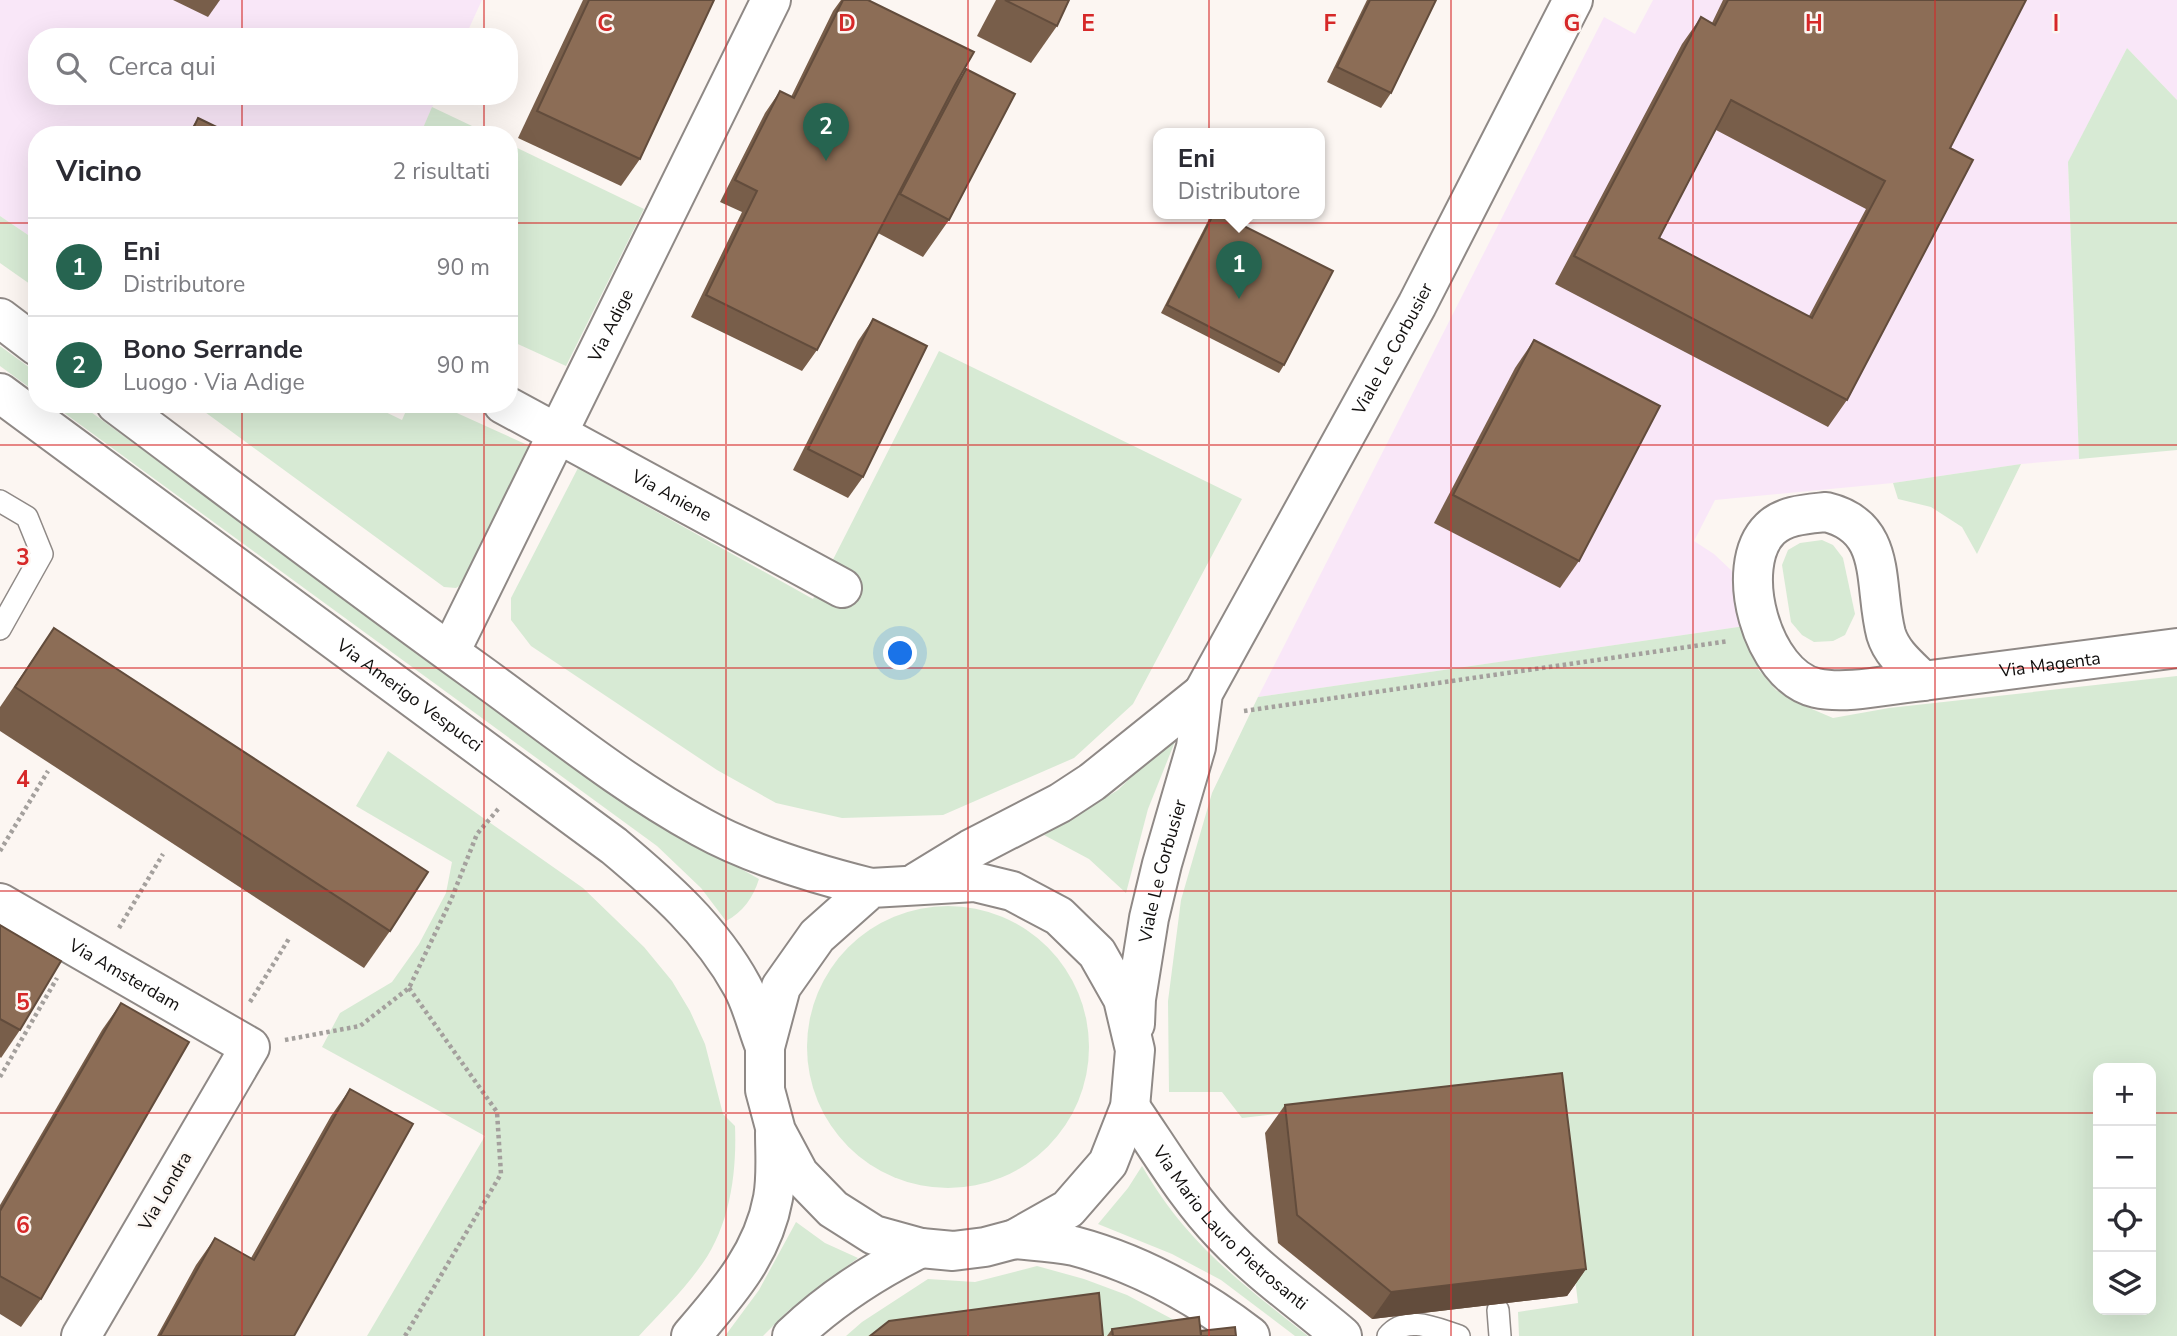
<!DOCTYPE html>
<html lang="it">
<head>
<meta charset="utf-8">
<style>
	body { margin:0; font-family:"Nunito Sans",sans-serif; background:#f7f7f7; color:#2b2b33 }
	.controls { position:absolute; right:21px; bottom:21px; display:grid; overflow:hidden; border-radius:14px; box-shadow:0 7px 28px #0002 }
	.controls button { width:63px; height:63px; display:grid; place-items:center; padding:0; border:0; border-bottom:2px solid #e1e1e2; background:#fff; color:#2b2b33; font:35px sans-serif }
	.you { position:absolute; left:901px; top:654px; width:24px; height:24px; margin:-18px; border:5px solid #fff; border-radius:50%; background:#1a73e8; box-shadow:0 0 0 10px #1a73e833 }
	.badge { display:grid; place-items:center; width:46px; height:46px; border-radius:50%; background:#266450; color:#fff; font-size:23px; font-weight:700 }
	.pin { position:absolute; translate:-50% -58px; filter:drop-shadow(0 2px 4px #0008) }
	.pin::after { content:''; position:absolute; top:37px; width:24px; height:21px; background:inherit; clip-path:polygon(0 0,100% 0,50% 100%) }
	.popup { position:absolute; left:1153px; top:128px; width:172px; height:91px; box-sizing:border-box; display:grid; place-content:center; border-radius:14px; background:#fff; filter:drop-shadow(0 2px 5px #0005); font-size:23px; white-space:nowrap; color:#7c7c81 }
	.popup b { font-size:26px; color:#2b2b33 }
	.popup::after { content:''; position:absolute; left:50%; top:100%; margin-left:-14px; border:14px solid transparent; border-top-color:#fff }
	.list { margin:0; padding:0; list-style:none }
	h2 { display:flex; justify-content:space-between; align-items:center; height:91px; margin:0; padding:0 28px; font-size:30px }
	h2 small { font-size:23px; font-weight:400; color:#7c7c81 }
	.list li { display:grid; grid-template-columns:46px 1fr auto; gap:21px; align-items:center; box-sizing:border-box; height:98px; padding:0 28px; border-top:2px solid #e1e1e2 }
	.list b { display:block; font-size:26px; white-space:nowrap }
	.list p { margin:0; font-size:23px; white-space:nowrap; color:#7c7c81 }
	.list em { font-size:23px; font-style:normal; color:#7c7c81 }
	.icon { flex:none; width:38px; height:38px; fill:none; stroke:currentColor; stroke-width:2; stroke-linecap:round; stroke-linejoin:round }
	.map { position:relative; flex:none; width:2177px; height:1336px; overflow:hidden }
	.search { position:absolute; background:#fff; box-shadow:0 7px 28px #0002; left:28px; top:28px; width:490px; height:77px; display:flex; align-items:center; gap:18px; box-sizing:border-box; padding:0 24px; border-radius:28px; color:#7c7c81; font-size:26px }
	.panel { position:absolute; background:#fff; box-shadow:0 7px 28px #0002; left:28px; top:126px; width:490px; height:287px; border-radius:28px }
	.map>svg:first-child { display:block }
	.education { fill:#f9e7f8 }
	.green { fill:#d7ead4; fill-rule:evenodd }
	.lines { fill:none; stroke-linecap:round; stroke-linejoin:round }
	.lane-casing { stroke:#8f8986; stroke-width:24 }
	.street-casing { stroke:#8f8986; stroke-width:42 }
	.secondary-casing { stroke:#8f8986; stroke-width:42 }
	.path { stroke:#a4a09d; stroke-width:4.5; stroke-dasharray:3.5 3.5; stroke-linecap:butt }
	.lane { stroke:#fff; stroke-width:21 }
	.street { stroke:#fff; stroke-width:38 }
	.secondary { stroke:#fff; stroke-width:38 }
	.wall { fill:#785e4a; fill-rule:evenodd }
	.shaded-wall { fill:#624c3c }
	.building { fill:#8c6d56; stroke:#624c3c; stroke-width:2; fill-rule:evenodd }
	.grid { fill:none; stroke:#d62828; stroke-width:2; stroke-opacity:0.55 }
	.labels { text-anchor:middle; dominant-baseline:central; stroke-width:5; stroke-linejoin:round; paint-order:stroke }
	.street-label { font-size:18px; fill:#110f0e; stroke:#fcf6f2 }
	.grid-label { font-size:23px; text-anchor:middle; font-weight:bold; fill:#d62828; stroke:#fcf6f2; stroke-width:5; stroke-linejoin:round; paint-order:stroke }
</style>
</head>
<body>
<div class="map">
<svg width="2177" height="1336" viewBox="0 0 2177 1336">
	<rect width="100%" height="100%" fill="#fcf6f2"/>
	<g class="education">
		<path d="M0,0H482L465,37H37V96H437L420,135H37V241L0,216Z"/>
		<path d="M1653,0H2177V100L2127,48L2068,163L2079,459L2021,464L1893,483L1715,500L1694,541L1714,554L1732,571L1742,588L1745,626L1258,697L1604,17L1635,34Z"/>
	</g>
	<g class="green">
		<path d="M2127,48L2177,100V450L2079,459L2068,162Z"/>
		<path d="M432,107L491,135H420Z"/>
		<path d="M509,144L644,209L566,366L509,340Z"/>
		<path d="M0,216L37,241V289L0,263Z"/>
		<path d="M0,346L37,373V393L0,366Z"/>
		<path d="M939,351L1242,499L1133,704L1074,758L943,815L842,818L776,803L717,770L531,646L511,620V598L578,468L813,599Z"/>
		<path d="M52,404H80L584,773L684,837L759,879C753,898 743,912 726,921L701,888L657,846Z"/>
		<path d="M194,404H369L402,420L409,404H437L532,447L466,582L456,588L444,587Z"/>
		<path d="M2021,464L1977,554L1962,527L1931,507L1898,499L1893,483Z"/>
		<path d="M1822,540L1833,545L1843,558L1855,614L1845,635L1833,641L1814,642L1802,635L1791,622L1782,565L1788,550L1800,543Z"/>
		<path d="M1745,626L1758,669L1776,690L1800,704L1833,718L1889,708L2177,676V1336H1519L1518,1312L1578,1303L1551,1082L1242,1118L1222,1092H1169L1168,1001L1181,900L1212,793L1258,697ZM2098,1068H2151V1310H2098Z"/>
		<path d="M1180,729L1148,809L1126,893L1089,859L1044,835L1118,790Z"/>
		<path d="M388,751L583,888L644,947L672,981L690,1011L705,1044L723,1114L735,1126C737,1176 729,1231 697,1271C680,1294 658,1315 639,1336H367L485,1136L322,1047L340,1013L392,982L419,944L446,893L452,862L356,806Z"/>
		<circle cx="948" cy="1047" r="141"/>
		<path d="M1142,1166C1187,1244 1240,1282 1308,1336H1295L1221,1280L1172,1254L1098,1224L1128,1188Z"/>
		<path d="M796,1222L825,1243L858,1258L789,1310L763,1336H725L759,1290Z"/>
		<path d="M1037,1266L1084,1279L1127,1295L1204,1336H846L862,1322L928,1279L975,1282Z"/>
	</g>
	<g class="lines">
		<g class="lane-casing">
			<g id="lane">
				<path d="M0,501L27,517L42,554L0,629"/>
				<path d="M1498,1310L1500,1336"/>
				<path d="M1388,1336C1406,1314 1437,1329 1459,1336"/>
			</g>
		</g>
		<g class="street-casing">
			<g id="street">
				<path id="s1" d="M503,404L842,588"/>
				<path d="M1826,512C1889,527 1873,585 1886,634C1892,654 1909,667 1923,681C1891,684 1847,695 1816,688C1762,676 1732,566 1770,529C1784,515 1807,514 1826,512Z"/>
				<path id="s2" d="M450,652L771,0"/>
				<path id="s3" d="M1923,681L2177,648"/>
				<path id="s4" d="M0,903L250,1047L81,1336"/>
			</g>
		</g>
		<g class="secondary-casing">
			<g id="secondary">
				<path d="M0,318L37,346"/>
				<path id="s5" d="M0,393L614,846C663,887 711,929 742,986C752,1004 757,1027 765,1047"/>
				<path d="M116,404C235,493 353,583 474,670C548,723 622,784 701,827C751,855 815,874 871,888"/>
				<path d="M917,882L971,849L1060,803L1092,782L1203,693"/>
				<path d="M975,882L1012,891L1059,916L1097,953L1123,999L1135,1050L1130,1107L1108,1163L1068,1209L1015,1239L985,1247L953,1251L921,1248L874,1235L833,1209L799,1174L776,1131L765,1090V1047L781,987L817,936L871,888Z"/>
				<path id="s6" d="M1135,1024L1136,999L1149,918L1162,864L1196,747L1203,693L1417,305L1573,0"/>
				<path id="s7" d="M1130,1107C1160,1150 1186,1196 1223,1234C1259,1272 1302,1302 1342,1336"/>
				<path d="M1015,1239C1034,1241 1055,1242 1074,1246C1138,1263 1198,1296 1250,1336"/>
				<path d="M691,1336C727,1294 763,1254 773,1198C777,1177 775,1154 775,1133"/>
				<path d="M792,1336C830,1300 874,1271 921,1248"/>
			</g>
		</g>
		<g class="path">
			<path d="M1244,711L1729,641"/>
			<path d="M0,851L48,771"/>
			<path d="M119,928L163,854"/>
			<path d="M250,1002L290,937"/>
			<path d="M285,1040L360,1026L409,988L451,900L477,834L499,808"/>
			<path d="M0,1077L57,978"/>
			<path d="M405,1336L501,1174L497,1112L409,988"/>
		</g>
		<use href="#lane" class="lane"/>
		<use href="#street" class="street"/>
		<use href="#secondary" class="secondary"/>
	</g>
	<g class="wall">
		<path d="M173,0H220L208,17Z"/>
		<path d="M583,0H714L640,159L621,186L518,138Z"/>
		<path d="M841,0H868L955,85L966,69L949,220L923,257L878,233L817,350L802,371L691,317L742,212L720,202L765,113L780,91L791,97L833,11Z"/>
		<path d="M996,0H1069L1057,26L1031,63L977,36Z"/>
		<path d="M1367,0H1436L1391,93L1381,108L1327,82Z"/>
		<path d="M1723,0H2026L1950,148L1847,400L1828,427L1555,284L1682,44L1701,17L1712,23ZM1716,130L1866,209L1809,316L1659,238Z"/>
		<path d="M198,118L233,135H187Z"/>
		<path d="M1213,213L1284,365L1279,373L1161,313L1209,219Z"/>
		<path d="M873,319L863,477L848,498L793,470L858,341Z"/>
		<path d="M1534,340L1579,561L1560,588L1434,523L1515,368Z"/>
		<path d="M54,628L390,931L364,968L0,731V707Z"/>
		<path d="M0,925L20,1030L1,1058L0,1057Z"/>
		<path d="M121,1003L41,1299L21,1327L0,1314V1205L102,1030Z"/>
		<path d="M350,1089L294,1336H157L196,1265L215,1238L251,1258L331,1116Z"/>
		<path d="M1285,1105L1586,1269L1567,1296L1372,1319L1278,1243L1265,1133Z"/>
		<path d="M1112,1329L1201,1331L1236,1336H1107Z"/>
	</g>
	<path class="shaded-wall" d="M1586,1269L1567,1296L1372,1319L1391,1292Z"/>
	<g class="building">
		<path d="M589,0H714L640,159L537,111Z"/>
		<path d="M843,0H868L974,52L955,85L817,350L706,295L757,191L735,180L780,91L794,98Z"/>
		<path d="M1005,0H1069L1057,26Z"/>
		<path d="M1370,0H1436L1391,93L1337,67Z"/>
		<path d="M1728,0H2026L1950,148L1973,160L1847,400L1574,256L1701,17L1715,25ZM1731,100L1885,181L1812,318L1659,238Z"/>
		<path d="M966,69L1015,94L949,220L900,194Z"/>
		<path d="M198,118L233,135H190Z"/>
		<path d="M1214,213H1218L1333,271L1284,365L1167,305Z"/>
		<path d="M873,319L927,346L863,477L808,449Z"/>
		<path d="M1534,340L1660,406L1579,561L1453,495Z"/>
		<path d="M54,628L428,872L390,931L15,687Z"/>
		<path d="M0,925L61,961L20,1030L0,1019Z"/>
		<path d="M121,1003L189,1042L41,1299L0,1276V1211Z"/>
		<path d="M1562,1073L1586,1269L1391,1292L1297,1215L1285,1105Z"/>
		<path d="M350,1089L413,1124L294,1336H160L215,1238L254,1260Z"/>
		<path d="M1099,1293L1103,1336H870L889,1321Z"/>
		<path d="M1199,1317L1201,1336H1113L1112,1329Z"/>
		<path d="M1235,1327L1236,1336H1201V1331Z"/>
	</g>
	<path class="grid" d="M242,0V37M484,0V37M726,0V1336M968,0V1336M1209,0V1336M1451,0V1336M1693,0V1336M1935,0V1336M242,96V135M484,96V135M0,223H37M509,223H2177M242,404V1336M484,404V1336M0,445H2177M0,668H2177M0,891H2177M0,1113H2098M2151,1113H2177"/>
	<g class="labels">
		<g class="street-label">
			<text stroke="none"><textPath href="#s2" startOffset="364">Via Adige</textPath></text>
			<text stroke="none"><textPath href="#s6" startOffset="732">Viale Le Corbusier</textPath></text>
			<text stroke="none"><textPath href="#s1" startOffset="192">Via Aniene</textPath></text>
			<text stroke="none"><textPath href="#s3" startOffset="128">Via Magenta</textPath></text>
			<text stroke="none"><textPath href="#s5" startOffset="509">Via Amerigo Vespucci</textPath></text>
			<text stroke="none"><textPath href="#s6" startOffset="156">Viale Le Corbusier</textPath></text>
			<text stroke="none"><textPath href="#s4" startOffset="144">Via Amsterdam</textPath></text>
			<text transform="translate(165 1191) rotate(-60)">Via Londra</text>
			<text stroke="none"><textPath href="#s7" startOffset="158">Via Mario Lauro Pietrosanti</textPath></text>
		</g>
	</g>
	<g class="grid-label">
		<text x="605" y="31">C</text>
		<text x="847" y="31">D</text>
		<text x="1088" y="31">E</text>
		<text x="1330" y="31">F</text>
		<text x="1572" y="31">G</text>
		<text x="1814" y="31">H</text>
		<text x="2056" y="31">I</text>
		<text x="23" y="565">3</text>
		<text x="23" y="787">4</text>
		<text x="23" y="1010">5</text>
		<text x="23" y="1233">6</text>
	</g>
</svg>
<div class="controls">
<button>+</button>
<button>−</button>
<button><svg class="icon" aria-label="locate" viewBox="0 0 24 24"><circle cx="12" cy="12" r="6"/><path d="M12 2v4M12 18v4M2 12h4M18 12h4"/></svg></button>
<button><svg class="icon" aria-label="layers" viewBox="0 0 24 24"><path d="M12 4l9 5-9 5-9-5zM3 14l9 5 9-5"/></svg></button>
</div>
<div class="you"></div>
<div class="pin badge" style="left:1239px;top:299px">1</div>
<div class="popup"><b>Eni</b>Distributore</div>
<div class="pin badge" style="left:826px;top:161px">2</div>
<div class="search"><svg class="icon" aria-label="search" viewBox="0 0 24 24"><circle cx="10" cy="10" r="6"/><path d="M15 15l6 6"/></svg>Cerca qui</div>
<section class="panel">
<h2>Vicino<small>2 risultati</small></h2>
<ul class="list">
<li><span class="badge">1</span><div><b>Eni</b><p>Distributore</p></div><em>90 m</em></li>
<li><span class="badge">2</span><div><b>Bono Serrande</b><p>Luogo · Via Adige</p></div><em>90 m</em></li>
</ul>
</section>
</div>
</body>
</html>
